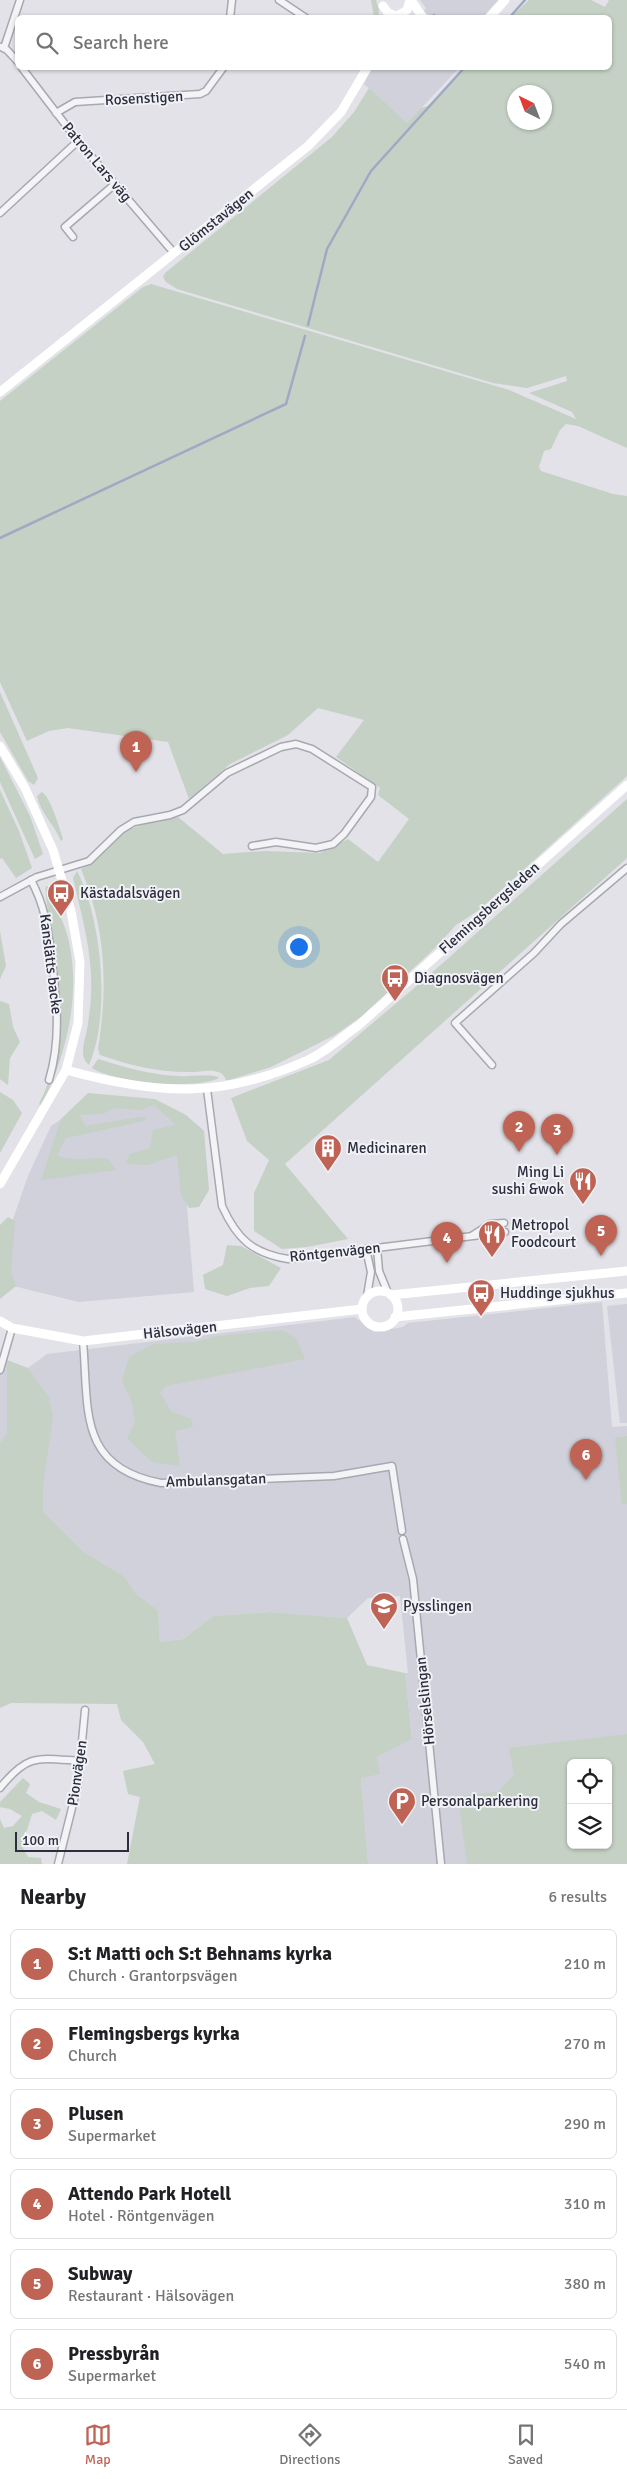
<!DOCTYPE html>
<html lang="en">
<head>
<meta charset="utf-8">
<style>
	body { margin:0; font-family:Signika,sans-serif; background:#f6f6f6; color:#202124 }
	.controls { position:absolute; right:15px; bottom:15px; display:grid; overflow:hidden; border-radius:8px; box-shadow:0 1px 4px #0004 }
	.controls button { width:45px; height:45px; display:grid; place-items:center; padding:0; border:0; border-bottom:1px solid #e0e0e0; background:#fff; color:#202124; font:25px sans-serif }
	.compass { position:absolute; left:507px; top:85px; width:45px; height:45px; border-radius:50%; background:#fff; box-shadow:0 1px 4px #0004; rotate:318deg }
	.scale { position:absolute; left:15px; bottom:12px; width:114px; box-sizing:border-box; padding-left:5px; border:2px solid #2c2d3e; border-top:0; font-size:14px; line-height:18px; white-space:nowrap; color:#2c2d3e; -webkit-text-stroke:4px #f1f2f6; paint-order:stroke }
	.you { position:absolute; left:298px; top:946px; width:18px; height:18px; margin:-12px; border:4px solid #fff; border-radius:50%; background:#1a73e8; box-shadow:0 0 0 8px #1a73e833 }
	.badge { display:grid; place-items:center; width:32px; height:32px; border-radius:50%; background:#bf6355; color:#fff; font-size:16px; font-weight:700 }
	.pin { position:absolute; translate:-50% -41px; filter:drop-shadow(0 1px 2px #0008) }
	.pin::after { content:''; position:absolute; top:26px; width:18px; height:15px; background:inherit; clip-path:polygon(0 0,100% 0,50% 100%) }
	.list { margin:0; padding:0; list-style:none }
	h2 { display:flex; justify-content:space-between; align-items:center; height:65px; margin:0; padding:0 20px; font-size:21px }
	h2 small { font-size:16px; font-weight:400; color:#757577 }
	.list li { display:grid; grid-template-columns:32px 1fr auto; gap:15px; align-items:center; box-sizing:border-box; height:70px; margin:0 10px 10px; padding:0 10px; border:1px solid #e0e0e0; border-radius:8px }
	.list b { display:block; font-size:19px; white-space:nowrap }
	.list p { margin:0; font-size:16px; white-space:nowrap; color:#757577 }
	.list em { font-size:16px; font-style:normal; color:#757577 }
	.icon { flex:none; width:28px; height:28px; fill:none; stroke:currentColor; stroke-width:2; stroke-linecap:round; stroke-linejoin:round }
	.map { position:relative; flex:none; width:627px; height:1864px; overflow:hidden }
	.search { position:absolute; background:#fff; box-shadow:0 1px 4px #0004; left:15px; right:15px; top:15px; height:55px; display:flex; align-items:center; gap:12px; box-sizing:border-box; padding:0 18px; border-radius:8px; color:#757577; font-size:19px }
	.sheet { height:545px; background:#fff }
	nav { display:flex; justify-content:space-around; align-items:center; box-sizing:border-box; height:70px; border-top:1px solid #e0e0e0; background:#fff; font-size:14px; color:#757577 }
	nav a { display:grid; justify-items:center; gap:2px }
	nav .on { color:#bf6355 }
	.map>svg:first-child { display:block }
	.built { fill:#d0d1da; fill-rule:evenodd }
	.green { fill:#c4d1c4; fill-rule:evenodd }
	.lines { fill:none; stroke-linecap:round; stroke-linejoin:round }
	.stream { stroke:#a1a8c4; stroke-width:2.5 }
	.street-casing { stroke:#a8a8b2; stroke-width:9 }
	.street { stroke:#f4f4f7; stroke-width:6 }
	.secondary { stroke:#fff; stroke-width:9 }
	.labels { text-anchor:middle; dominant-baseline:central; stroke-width:4; stroke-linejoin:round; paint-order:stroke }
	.street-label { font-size:15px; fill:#2c2d3e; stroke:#f1f2f6 }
	.poi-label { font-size:15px; fill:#2c2d3e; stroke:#f1f2f6; text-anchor:start }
</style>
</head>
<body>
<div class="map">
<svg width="627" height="1864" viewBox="0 0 627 1864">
	<rect width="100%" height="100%" fill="#e2e2e8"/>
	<g class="built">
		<path d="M420,0H498L482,18L431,17L424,11L426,8Z"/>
		<path d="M372,68H459L407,123L364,84Z"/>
		<path d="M153,1102L180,1121L194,1292L79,1302L9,1285L11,1225L28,1176L51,1126L78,1108Z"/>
		<path d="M602,1302L612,1427L627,1426V1864H368L361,1777L377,1757L412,1738L405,1673H408L400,1596L368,1598L347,1618L270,1612L213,1616L183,1639L160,1642L158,1610L136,1594L124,1576L84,1552L43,1511L44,1479L28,1368L47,1354L355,1317L374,1332L403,1327L408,1323ZM571,1763H608V1845H571Z"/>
		<path d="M627,1304V1423H620L607,1306Z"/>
		<path d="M0,1356L7,1360V1435L0,1442Z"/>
	</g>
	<g class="green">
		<path d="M371,0H376L379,10L378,17H374Z"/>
		<path d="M529,0H591L605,7L609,0H627V448L578,426L566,424L560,430L551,449L544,451L539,467L541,471L613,494L627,496V776L479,910L456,925L434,949L362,1016L335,1035L271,1067L229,1080H226C221,1065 200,1073 188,1072C156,1072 129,1065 100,1055L98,1049C108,986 106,928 81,869C98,861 106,848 120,836C136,823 158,822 178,817L223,854L264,851L320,853L348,839L378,862L409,819L378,795L380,788L336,757L364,720L318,708L288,735L230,764L189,799L168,742L68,728L49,731L27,741L0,682V401L143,287L151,284L509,390L576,419L572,412L529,393L567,381L566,376L527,388L493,383L177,289L166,282L163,277L165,273L332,137L354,112L369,88L407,123L421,108L428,106L464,68H610V18L511,17ZM514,92H544V122H514Z"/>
		<path d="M0,692L38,778L34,785L28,781L0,732Z"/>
		<path d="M0,757L30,816L43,854L35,859L0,782Z"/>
		<path d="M0,790L19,831L32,868L16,878L2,858L0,859Z"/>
		<path d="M42,792C51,798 59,827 63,839L61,841C54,824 41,814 37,796Z"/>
		<path d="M627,799V858L285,1164L348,1239L307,1247L282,1249L254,1231V1193L269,1160L247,1141L231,1098L329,1060L426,978Z"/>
		<path d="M77,871C102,920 111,1014 89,1065C78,1056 85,1041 87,1029C98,971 86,934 73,878Z"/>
		<path d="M46,886L50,888C55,906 65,923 69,942C81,996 66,1057 41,1106L39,1104C67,1047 63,1000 53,939C51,930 44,891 46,886Z"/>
		<path d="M0,931L6,966L0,979Z"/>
		<path d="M0,1001L9,1004L13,1027L20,1042L10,1058L8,1085L0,1079Z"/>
		<path d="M98,1059C125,1067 150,1075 178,1076C187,1077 215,1073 219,1078C195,1090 115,1083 92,1068Z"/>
		<path d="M0,1092L13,1100L22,1113L0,1153Z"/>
		<path d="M88,1093L155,1099L186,1115L204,1131L209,1190L199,1207L189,1208L181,1195L177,1155L148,1165L126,1164L130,1154L150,1148L153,1130L176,1125L154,1105L141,1110L114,1108L103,1114L80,1115L85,1126L147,1116L144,1121L66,1138L57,1155C70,1163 92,1156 108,1159L116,1170L41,1180L61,1119Z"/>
		<path d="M8,1217L15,1221L11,1272L16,1286L0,1299V1225Z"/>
		<path d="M227,1245L241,1246L281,1268L269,1286L250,1288L227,1296L205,1289L203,1275L223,1265Z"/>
		<path d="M282,1330L296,1338L305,1359L166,1386L160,1393L171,1411L191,1419L193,1427L175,1431L180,1466L152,1462L127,1438L135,1423L132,1402L122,1381L129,1357L153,1344L195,1342L218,1336Z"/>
		<path d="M7,1360L28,1368L49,1398L53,1417L44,1479L43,1511L84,1552L124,1576L136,1594L158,1610L160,1642L183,1639L213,1616L270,1612L347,1618L367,1665L405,1673L412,1739L377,1757L380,1774L361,1778L368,1864H127L140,1797L128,1794L123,1771L155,1764L143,1742L121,1720L117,1704L11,1703L0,1708V1442L7,1434Z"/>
		<path d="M627,1436V1504H622L615,1438Z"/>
		<path d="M627,1734V1864H467L458,1796L498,1792L514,1775L509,1748ZM571,1763H608V1845H571Z"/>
		<path d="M23,1778L30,1784L26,1793L39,1802L61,1809L56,1820L42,1811L32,1814L22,1846L28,1857L41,1858L42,1864H0V1819L4,1828L13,1826L22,1816L10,1809L0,1807V1802Z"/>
	</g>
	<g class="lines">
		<g class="stream">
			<path d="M434,15L437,18"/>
			<path d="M509,18L525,0"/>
			<path d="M308,325L327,249L371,171L464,68"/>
			<path d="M0,538L286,404L305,336"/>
		</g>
		<g class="street-casing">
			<g id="street">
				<path d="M279,0L306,18"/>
				<path d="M230,18L232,0"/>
				<path d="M1,47L7,50L18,62"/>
				<path d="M4,48L20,0"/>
				<path d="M22,68L78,141L174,253"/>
				<path d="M56,113L75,102L200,94L206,91L223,68"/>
				<path d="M0,213L78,141"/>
				<path d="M73,237L65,227L115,184"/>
				<path d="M31,880C46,908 48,931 52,961C57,1003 61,1040 49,1080"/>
				<path d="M0,897L37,877L89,861L121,830L134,822L170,815L183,810L227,773L281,747L296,744L312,749L372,787L371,797L344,834L333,844L316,848L276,842L252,846"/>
				<path d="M492,1065L455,1023L534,953L561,924L627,868"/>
				<path d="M207,1089L222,1206C237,1239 252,1253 288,1259L505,1232"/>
				<path d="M473,1235L490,1224L504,1223"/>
				<path d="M377,1248L379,1271L388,1293"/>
				<path d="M366,1249L371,1272L367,1296"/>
				<path d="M83,1341C89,1409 77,1467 161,1483L334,1476L392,1466L402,1531"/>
				<path d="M0,1370L12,1328"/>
				<path d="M403,1539L413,1579L441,1864"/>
				<path d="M0,1788C28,1753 38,1758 80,1761"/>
				<path d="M58,1864L78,1784L85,1710"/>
			</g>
		</g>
		<use href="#street" class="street"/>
		<g class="secondary">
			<path d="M411,0L423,18"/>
			<path d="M383,6L388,13L396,16"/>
			<path d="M394,18L407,10L410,0"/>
			<path d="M489,18L505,0"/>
			<path d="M0,392L308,146L341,112L367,68"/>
			<path d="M0,746L25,788L53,850L71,911L80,962L78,1023L66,1070L0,1184"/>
			<path d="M66,1070C157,1095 221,1099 308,1060C326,1052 343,1036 359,1025L627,785"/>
			<circle cx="380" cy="1309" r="18"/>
			<path d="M391,1295L627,1271"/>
			<path d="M395,1317L627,1293"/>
			<path d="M0,1321L12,1328L83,1341L362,1309"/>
		</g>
	</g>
	<defs>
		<g id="bus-pin" transform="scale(1.4375)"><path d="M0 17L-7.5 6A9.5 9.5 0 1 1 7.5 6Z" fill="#bf6355" stroke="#f1f2f6"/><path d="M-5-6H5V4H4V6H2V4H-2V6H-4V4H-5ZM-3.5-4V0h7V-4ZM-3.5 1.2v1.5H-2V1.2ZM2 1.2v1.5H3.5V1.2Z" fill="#fff"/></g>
		<g id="building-pin" transform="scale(1.4375)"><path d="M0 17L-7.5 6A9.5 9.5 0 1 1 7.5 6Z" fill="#bf6355" stroke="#f1f2f6"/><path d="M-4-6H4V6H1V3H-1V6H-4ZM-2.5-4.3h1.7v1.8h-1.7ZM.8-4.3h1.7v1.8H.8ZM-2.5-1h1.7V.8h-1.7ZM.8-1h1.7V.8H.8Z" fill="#fff"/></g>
		<g id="restaurant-pin" transform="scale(1.4375)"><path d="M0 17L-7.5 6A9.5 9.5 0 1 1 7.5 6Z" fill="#bf6355" stroke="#f1f2f6"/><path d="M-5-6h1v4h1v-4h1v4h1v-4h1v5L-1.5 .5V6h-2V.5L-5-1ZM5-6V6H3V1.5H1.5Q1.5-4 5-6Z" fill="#fff"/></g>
		<g id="school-pin" transform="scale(1.4375)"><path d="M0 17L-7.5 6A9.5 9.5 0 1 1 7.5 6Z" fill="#bf6355" stroke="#f1f2f6"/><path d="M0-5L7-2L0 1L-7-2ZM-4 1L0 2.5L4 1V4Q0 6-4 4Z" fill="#fff"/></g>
		<g id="parking-pin" transform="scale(1.4375)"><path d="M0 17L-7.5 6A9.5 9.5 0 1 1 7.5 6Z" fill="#bf6355" stroke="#f1f2f6"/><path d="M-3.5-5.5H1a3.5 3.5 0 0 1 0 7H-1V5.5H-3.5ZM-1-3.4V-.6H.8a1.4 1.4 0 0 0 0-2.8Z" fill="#fff"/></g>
	</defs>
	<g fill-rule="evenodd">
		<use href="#bus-pin" x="61" y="893"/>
		<use href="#bus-pin" x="395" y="978"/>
		<use href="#building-pin" x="328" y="1148"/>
		<use href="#restaurant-pin" x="583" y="1181"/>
		<use href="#restaurant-pin" x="492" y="1234"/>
		<use href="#bus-pin" x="481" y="1293"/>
		<use href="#school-pin" x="384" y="1606"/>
		<use href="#parking-pin" x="402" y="1801"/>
	</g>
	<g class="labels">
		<g class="street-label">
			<text transform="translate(144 98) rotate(-3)">Rosenstigen</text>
			<text transform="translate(97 162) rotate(50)">Patron Lars väg</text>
			<text transform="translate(216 220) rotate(-39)">Glömstavägen</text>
			<text transform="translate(489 908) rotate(-42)">Flemingsbergsleden</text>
			<text transform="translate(51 964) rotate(83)">Kanslätts backe</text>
			<text transform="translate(335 1252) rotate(-6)">Röntgenvägen</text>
			<text transform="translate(180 1330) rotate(-6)">Hälsovägen</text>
			<text transform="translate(216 1480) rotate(-2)">Ambulansgatan</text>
			<text transform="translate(425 1701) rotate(-96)">Hörselslingan</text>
			<text transform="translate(77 1773) rotate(-82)">Pionvägen</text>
		</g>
		<g class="poi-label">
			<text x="80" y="893">Kästadalsvägen</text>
			<text x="414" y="978">Diagnosvägen</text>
			<text x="347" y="1148">Medicinaren</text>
			<text x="564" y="1172" text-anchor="end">Ming Li<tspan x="564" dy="17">sushi &amp;wok</tspan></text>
			<text x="511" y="1225">Metropol<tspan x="511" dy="17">Foodcourt</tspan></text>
			<text x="500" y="1293">Huddinge sjukhus</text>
			<text x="403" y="1606">Pysslingen</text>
			<text x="421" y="1801">Personalparkering</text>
		</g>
	</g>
</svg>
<div class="controls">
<button><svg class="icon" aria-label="locate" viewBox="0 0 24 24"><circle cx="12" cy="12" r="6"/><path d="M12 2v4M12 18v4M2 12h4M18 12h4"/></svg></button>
<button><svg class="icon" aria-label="layers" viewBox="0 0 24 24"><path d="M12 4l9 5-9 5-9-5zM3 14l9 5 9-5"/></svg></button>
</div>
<svg class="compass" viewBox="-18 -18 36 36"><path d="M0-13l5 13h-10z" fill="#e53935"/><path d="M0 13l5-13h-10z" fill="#757577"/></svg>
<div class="scale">100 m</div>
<div class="you"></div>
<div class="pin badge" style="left:136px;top:772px">1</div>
<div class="pin badge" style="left:519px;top:1152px">2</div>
<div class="pin badge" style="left:557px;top:1155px">3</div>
<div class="pin badge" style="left:447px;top:1263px">4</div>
<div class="pin badge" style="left:601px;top:1256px">5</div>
<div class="pin badge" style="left:586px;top:1480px">6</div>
<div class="search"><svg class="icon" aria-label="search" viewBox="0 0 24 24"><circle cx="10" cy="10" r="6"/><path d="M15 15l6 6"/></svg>Search here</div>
</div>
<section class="sheet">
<h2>Nearby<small>6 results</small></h2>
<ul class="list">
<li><span class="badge">1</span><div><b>S:t Matti och S:t Behnams kyrka</b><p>Church · Grantorpsvägen</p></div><em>210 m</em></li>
<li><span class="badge">2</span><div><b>Flemingsbergs kyrka</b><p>Church</p></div><em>270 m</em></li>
<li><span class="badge">3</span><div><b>Plusen</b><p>Supermarket</p></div><em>290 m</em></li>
<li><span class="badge">4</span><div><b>Attendo Park Hotell</b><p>Hotel · Röntgenvägen</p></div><em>310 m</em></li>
<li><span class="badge">5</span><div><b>Subway</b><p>Restaurant · Hälsovägen</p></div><em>380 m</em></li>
<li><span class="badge">6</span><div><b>Pressbyrån</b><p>Supermarket</p></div><em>540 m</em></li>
</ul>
</section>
<nav>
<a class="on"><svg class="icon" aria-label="map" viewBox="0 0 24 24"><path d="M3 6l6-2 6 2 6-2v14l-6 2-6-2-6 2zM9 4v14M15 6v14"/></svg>Map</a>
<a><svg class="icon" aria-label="directions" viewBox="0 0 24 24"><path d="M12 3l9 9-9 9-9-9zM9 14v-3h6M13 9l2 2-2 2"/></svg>Directions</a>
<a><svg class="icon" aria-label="saved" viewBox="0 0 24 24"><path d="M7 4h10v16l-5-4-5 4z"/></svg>Saved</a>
</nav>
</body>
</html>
